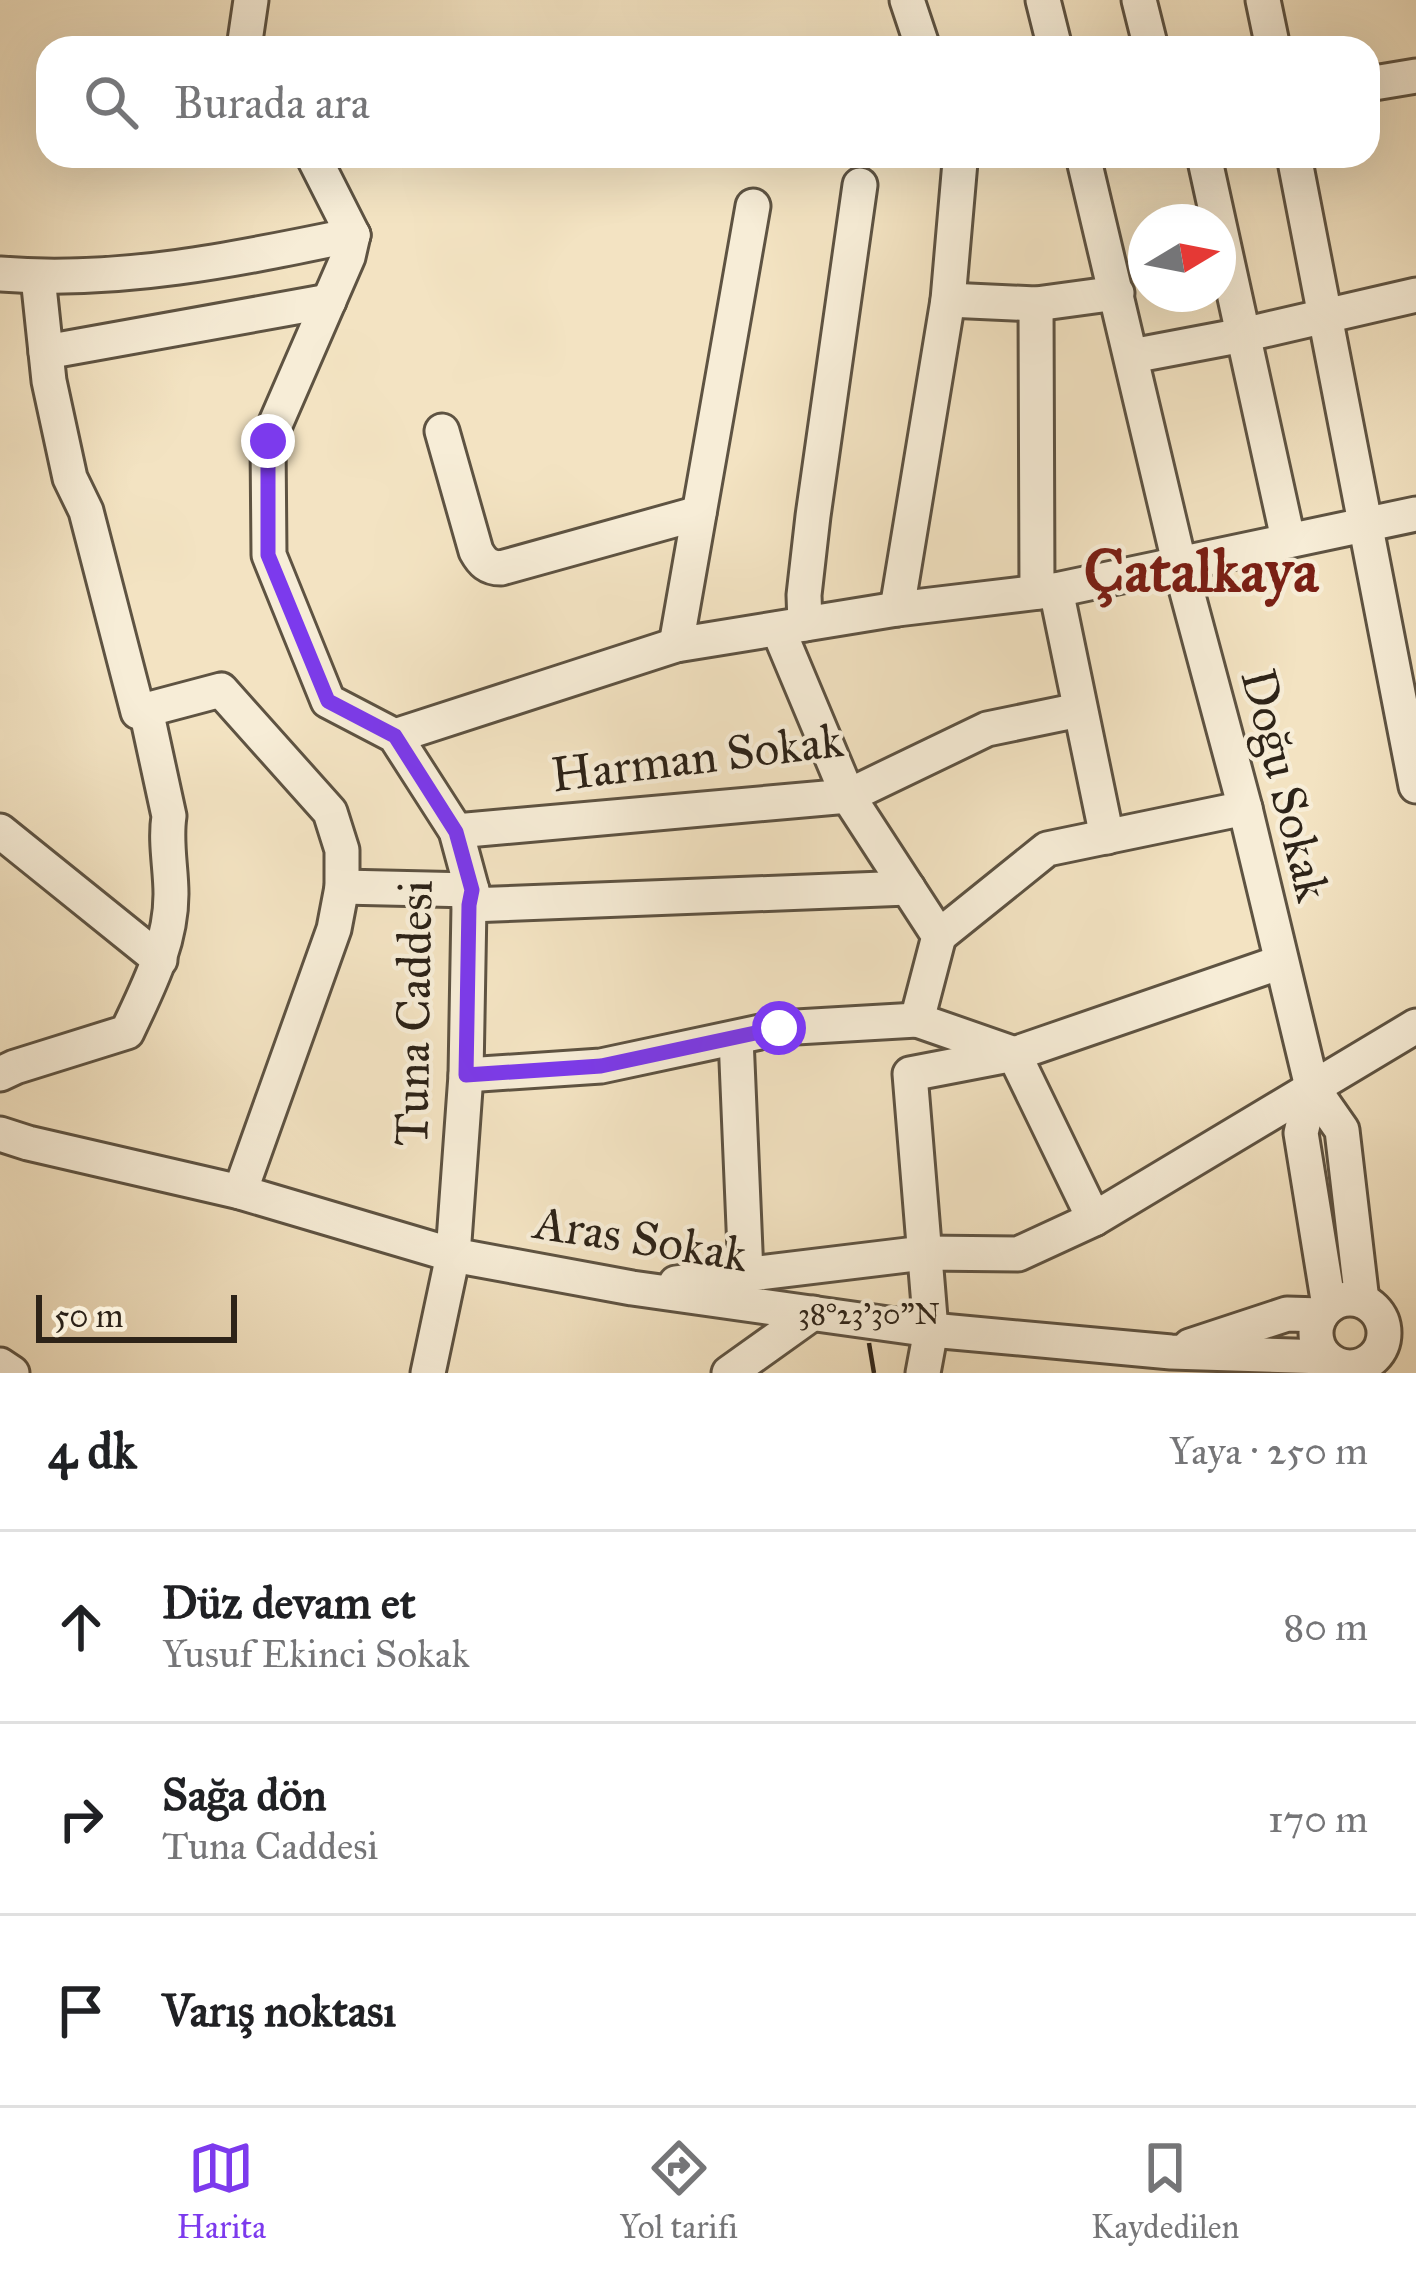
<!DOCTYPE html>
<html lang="tr">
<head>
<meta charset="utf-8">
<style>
	body { margin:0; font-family:"IM FELL Great Primer",serif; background:#f6f6f6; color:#202124 }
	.compass { position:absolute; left:1128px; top:204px; width:108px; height:108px; border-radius:50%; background:#fff; box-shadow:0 12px 48px #0002; rotate:80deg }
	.scale { position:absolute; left:36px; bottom:30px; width:201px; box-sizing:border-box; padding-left:12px; border:6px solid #2d2318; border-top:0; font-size:33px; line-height:42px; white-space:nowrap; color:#2d2318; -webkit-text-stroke:9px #f7edd7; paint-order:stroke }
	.stop { position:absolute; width:36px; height:36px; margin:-27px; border:9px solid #7c3aed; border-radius:50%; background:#fff }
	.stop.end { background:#7c3aed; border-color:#fff; box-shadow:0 3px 12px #0008 }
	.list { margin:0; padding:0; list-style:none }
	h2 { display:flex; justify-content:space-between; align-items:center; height:156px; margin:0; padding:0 48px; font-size:51px }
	h2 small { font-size:39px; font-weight:400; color:#757577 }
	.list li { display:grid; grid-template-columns:78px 1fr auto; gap:36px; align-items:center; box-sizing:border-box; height:192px; padding:0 48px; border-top:3px solid #e0e0e0 }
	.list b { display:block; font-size:45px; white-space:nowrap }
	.list p { margin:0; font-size:39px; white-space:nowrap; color:#757577 }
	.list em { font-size:39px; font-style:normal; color:#757577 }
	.icon { flex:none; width:66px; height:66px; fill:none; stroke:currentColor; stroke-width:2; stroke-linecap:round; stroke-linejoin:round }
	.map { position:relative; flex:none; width:1416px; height:1373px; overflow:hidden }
	.search { position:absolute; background:#fff; box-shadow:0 12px 48px #0002; left:36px; right:36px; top:36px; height:132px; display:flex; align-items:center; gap:30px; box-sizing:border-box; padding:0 42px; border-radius:36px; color:#757577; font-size:45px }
	.sheet { height:732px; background:#fff }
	nav { display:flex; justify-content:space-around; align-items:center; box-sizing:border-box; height:168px; border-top:3px solid #e0e0e0; background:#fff; font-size:33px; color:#757577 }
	nav a { display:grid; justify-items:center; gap:6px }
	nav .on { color:#7c3aed }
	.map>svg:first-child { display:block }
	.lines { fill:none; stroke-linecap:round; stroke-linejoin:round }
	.minor-casing { stroke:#5e5342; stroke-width:39 }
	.minor { stroke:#f7edd7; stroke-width:33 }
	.route { stroke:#7c3aed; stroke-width:15 }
	.ticks { fill:none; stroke:#2d2318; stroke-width:4.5 }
	.labels { text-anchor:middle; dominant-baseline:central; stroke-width:9; stroke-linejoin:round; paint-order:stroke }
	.street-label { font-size:48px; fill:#2d2318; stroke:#f7edd7 }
	.district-label { font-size:60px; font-weight:bold; fill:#7a1f14; stroke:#f7edd7 }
	.ticks-label { font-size:30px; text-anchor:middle; fill:#2d2318; stroke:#f7edd7; stroke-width:9; stroke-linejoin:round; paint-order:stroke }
</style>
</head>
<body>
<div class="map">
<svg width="1416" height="1373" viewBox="0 0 1416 1373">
	<rect width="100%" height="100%" fill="#f3e3c2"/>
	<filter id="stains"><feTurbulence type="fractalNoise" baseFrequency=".00167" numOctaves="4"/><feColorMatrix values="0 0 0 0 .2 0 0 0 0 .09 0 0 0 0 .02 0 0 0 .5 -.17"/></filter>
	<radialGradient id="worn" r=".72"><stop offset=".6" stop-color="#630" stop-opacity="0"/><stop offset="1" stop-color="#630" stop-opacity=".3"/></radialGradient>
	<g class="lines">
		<g class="minor-casing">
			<g id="minor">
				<path d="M907,0L923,48"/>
				<path d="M1043,0L1055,48"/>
				<path d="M1139,0L1151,48"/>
				<path d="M1263,0L1273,48"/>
				<path d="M249,48L245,41L251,0"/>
				<path d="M1368,84L1416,76"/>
				<path d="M313,156L353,235"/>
				<path d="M1083,156L1179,562L1245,808L1312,1087L1342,1130L1362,1301"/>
				<path d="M1204,156L1288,539"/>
				<path d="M1294,156L1416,786"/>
				<path d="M353,235L348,257L268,441L269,555L328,701L395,736L456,831L472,890L469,905L466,1075L453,1255L428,1373"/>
				<path d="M0,274C118,284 238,259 353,235"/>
				<path d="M38,277L49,381L70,478L86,511L138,712L221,690L330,812L342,850V887L334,929L240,1192"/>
				<path d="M948,300L1036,304L1117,293"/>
				<path d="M1036,304L1037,592"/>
				<path d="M46,352L329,301"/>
				<path d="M1132,356L1243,335L1416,295"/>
				<path d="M442,431L476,551C482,562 488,568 501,568L699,513"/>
				<path d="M1056,590L1107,837"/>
				<path d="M897,609L948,300L960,162L958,156"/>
				<path d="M805,624L804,595L813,516L860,185"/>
				<path d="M778,629L848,796L939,936L917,1020L1012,1053"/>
				<path d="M676,645L753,206"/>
				<path d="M395,736L676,645L897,609L1056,590L1416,514"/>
				<path d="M0,831L160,960"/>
				<path d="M456,831L848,796L987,729L1079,710"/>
				<path d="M342,887L472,890"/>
				<path d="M469,905L908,888"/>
				<path d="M939,936L1047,849L1245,808"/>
				<path d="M736,1038L746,1274"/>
				<path d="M1014,1054L1094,1219"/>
				<path d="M0,1074L15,1067L127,1032C148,987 171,944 171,894C171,868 165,842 169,816L146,710"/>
				<path d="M466,1075L601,1066L779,1028L917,1020"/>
				<path d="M1312,1087L1301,1133L1329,1306"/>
				<path d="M0,1134L28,1143L240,1192L453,1255L632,1288L931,1330L1171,1352L1325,1357"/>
				<path d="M676,1283L924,1253L1018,1254L1094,1219L1416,1026"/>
				<circle cx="1350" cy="1333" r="34"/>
				<path d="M1190,1346L1287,1314L1321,1315"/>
				<path d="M0,1365L12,1373"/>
				<path d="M729,1373L813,1313"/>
				<path d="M923,1373L931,1330L910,1074L1014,1054L1281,962"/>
			</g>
		</g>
		<use href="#minor" class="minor"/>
	</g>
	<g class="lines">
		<path class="route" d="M268,441V555L328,701L395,736L456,832L472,890L469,905L466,1075L601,1066L779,1028"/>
	</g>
	<path class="ticks" d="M869,1343L874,1373"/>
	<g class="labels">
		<g class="street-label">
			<text transform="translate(697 757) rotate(-7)">Harman Sokak</text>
			<text transform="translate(1286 785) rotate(76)">Doğu Sokak</text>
			<text transform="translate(413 1013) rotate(-89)">Tuna Caddesi</text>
			<text transform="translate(641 1238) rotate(9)">Aras Sokak</text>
		</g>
		<g class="district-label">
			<text x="1201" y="570">Çatalkaya</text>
		</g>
	</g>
	<g class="ticks-label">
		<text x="869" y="1324">38°23'30"N</text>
	</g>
	<rect width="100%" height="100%" filter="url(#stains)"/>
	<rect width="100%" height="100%" fill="url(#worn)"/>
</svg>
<svg class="compass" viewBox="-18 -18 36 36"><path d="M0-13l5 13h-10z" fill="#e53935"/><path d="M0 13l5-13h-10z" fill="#757577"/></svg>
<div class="scale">50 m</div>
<div class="stop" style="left:779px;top:1028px"></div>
<div class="stop end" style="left:268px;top:441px"></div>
<div class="search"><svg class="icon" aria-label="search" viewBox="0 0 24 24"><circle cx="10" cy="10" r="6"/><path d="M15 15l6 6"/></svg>Burada ara</div>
</div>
<section class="sheet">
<h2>4 dk<small>Yaya · 250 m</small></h2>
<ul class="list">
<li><svg class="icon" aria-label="ahead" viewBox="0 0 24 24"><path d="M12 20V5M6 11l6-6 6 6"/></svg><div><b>Düz devam et</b><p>Yusuf Ekinci Sokak</p></div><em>80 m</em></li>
<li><svg class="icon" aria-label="right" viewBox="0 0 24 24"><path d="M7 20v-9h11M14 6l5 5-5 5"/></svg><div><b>Sağa dön</b><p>Tuna Caddesi</p></div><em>170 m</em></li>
<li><svg class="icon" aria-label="arrive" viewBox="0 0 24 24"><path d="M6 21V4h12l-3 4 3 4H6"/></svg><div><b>Varış noktası</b></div></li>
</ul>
</section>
<nav>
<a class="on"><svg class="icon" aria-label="map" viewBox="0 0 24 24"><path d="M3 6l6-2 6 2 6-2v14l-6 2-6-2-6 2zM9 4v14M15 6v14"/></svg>Harita</a>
<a><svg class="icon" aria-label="directions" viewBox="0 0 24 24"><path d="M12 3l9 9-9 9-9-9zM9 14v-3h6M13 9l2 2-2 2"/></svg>Yol tarifi</a>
<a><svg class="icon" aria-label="saved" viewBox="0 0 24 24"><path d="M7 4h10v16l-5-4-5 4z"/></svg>Kaydedilen</a>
</nav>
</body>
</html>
